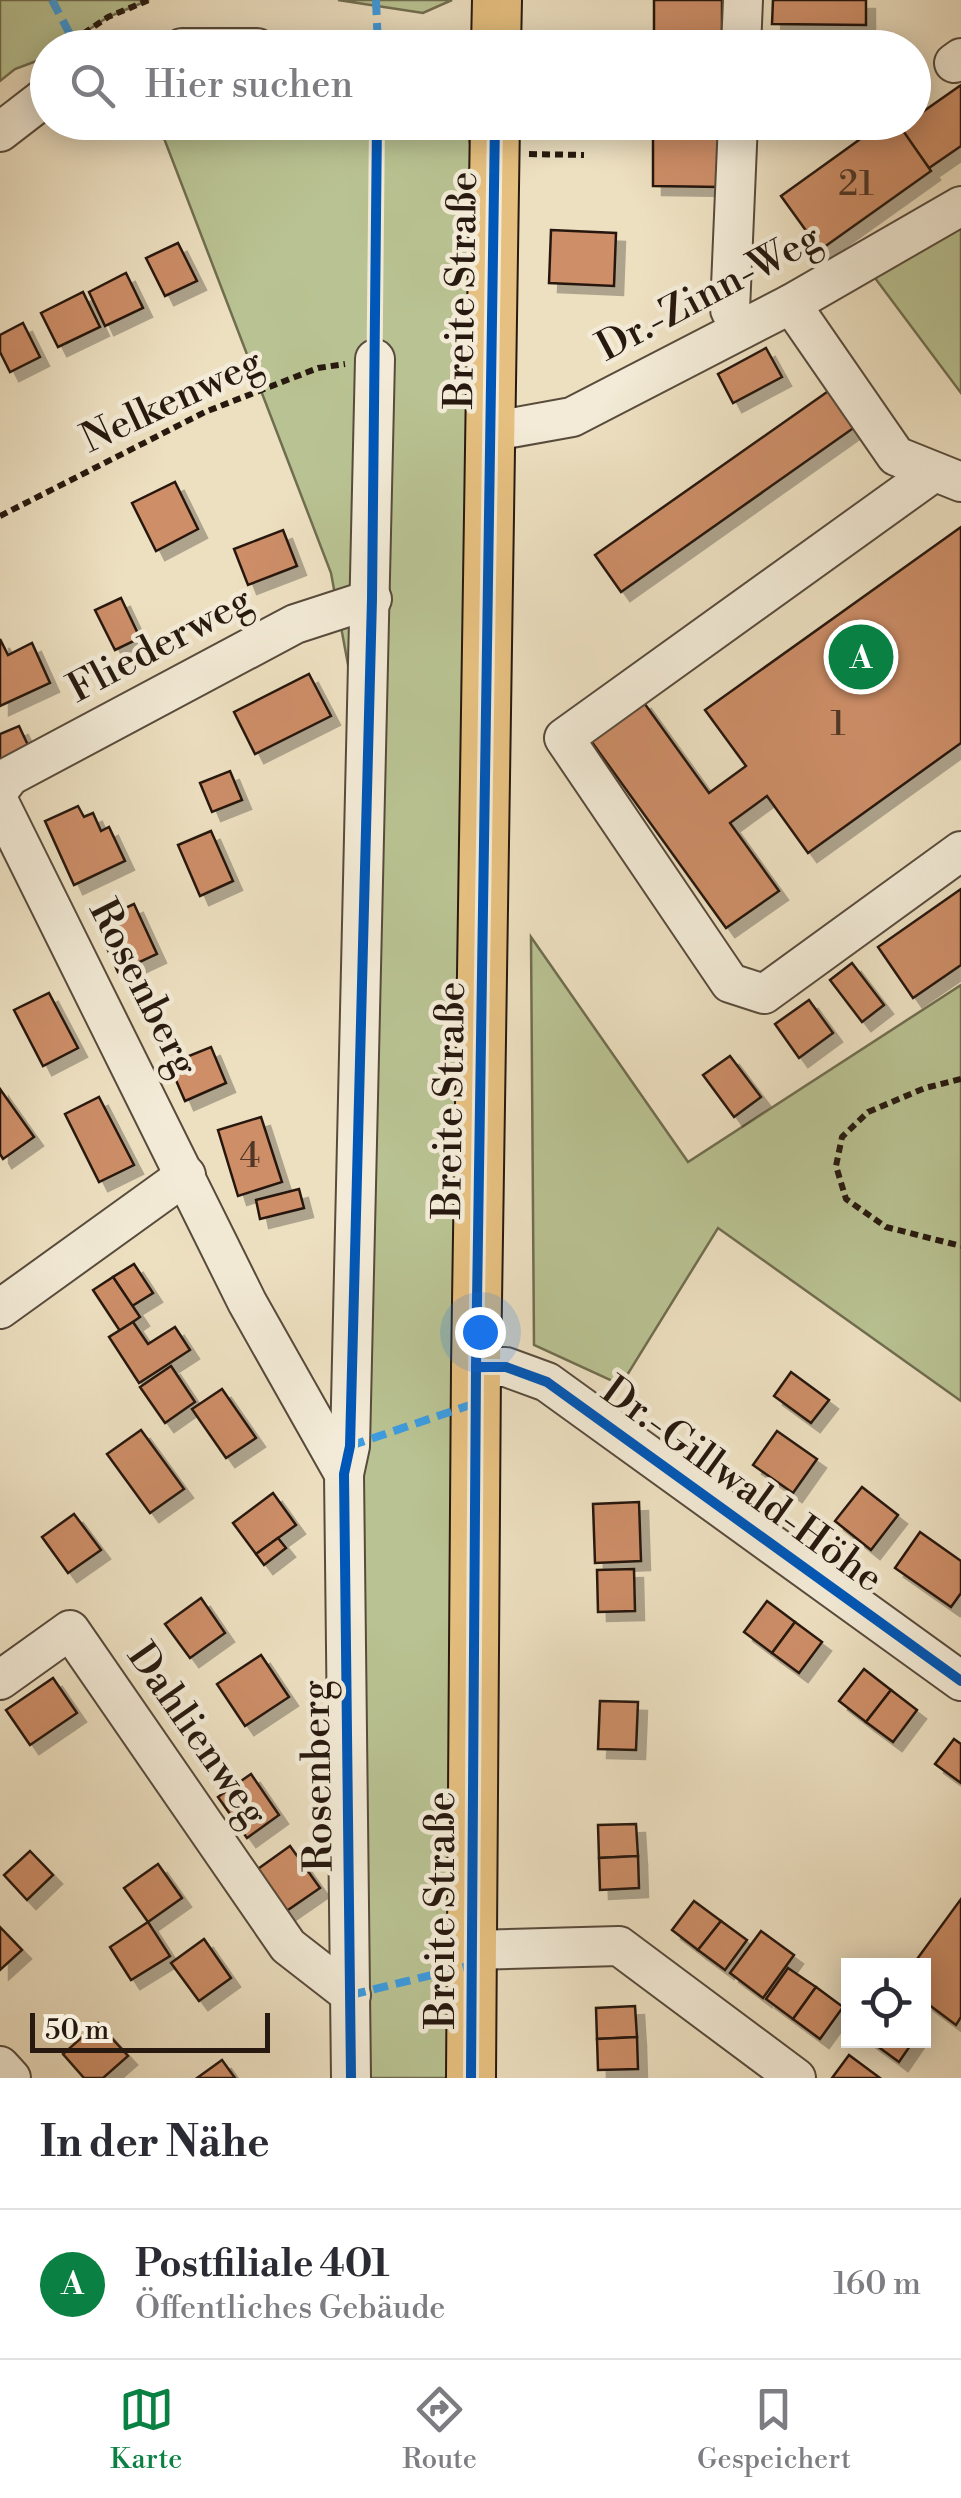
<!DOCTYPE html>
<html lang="de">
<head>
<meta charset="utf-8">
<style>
	body { margin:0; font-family:"Libre Bodoni",serif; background:#f7f7f7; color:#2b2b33 }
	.controls { position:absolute; right:30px; bottom:30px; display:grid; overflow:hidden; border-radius:0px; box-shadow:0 5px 25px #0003 }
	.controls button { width:90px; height:90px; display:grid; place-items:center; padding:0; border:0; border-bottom:2px solid #e1e1e2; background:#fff; color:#2b2b33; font:50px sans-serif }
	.scale { position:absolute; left:30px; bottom:25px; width:240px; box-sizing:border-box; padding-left:10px; border:5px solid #27190f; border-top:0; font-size:28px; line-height:35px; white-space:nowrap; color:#27190f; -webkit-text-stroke:8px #f3ebd7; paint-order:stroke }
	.you { position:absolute; left:480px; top:1332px; width:35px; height:35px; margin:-25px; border:8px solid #fff; border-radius:50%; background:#1a73e8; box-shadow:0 0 0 15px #1a73e833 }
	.badge { display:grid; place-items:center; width:65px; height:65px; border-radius:50%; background:#0b8043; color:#fff; font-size:32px; font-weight:700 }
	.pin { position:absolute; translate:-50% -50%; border:5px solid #fff; box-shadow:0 2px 10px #0006 }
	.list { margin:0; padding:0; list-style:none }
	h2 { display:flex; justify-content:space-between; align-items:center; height:130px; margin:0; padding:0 40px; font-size:42px }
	h2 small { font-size:32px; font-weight:400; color:#7c7c81 }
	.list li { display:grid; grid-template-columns:65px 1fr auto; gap:30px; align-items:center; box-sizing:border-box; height:150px; padding:0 40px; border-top:2px solid #e1e1e2 }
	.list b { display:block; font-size:38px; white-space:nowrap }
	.list p { margin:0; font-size:32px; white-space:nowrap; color:#7c7c81 }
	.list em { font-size:32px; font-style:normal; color:#7c7c81 }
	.icon { flex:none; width:55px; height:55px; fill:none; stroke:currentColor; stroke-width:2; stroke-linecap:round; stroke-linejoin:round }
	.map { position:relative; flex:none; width:961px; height:2078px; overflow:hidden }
	.search { position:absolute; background:#fff; box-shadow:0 5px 25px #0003; left:30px; right:30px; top:30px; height:110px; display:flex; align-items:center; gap:25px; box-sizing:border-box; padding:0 35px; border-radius:55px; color:#7c7c81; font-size:38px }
	.sheet { height:280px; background:#fff }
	nav { display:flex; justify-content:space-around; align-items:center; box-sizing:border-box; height:140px; border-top:2px solid #e1e1e2; background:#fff; font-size:28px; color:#7c7c81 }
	nav a { display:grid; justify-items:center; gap:5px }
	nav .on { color:#0b8043 }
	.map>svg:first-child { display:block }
	.green { fill:#b9c292; stroke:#706e50; stroke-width:2.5 }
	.building { fill:#cd8e67; stroke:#27190f; stroke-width:2.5; filter:url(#shadow) }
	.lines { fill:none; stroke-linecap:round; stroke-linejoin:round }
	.minor-casing { stroke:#584b3c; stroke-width:42 }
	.major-casing { stroke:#27190f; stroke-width:52 }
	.path { stroke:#27190f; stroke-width:6; stroke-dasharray:8 5; stroke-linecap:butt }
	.minor { stroke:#f3ebd7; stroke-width:38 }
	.major { stroke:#e6c080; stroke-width:48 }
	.quiet { stroke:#3d9bde; stroke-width:8; stroke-dasharray:15 8; stroke-linecap:butt }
	.cycleway-casing { stroke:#f3ebd7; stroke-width:16 }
	.cycleway { stroke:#0057b8; stroke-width:10 }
	.labels { text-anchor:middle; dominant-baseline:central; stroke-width:9; stroke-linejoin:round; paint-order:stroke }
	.number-label { font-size:35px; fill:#503625 }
	.street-label { font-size:40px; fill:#27190f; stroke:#f3ebd7 }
</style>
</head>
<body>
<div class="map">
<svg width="961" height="2078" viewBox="0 0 961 2078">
	<defs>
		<filter id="shadow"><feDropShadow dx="9" dy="9" stdDeviation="0" flood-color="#0004"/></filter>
	</defs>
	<rect width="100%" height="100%" fill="#ede0c1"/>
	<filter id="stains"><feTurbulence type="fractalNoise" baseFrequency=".002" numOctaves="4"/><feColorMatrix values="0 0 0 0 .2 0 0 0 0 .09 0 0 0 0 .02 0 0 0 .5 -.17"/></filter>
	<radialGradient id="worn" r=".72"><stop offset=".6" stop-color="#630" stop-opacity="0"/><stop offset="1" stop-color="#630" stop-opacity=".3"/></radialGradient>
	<g class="green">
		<path d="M0,0H149L108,17L62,47L48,48L47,57L15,69L0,81Z"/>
		<path d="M338,0H452L423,13Z"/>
		<path d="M466,122L476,176L455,2078H343L352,686L331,573L162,133L147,123Z"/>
		<path d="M961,206V393L863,262Z"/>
		<path d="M531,937L688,1162L961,985V1401L718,1228L621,1385L534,1345Z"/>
	</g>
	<g class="building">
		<rect x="654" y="0" width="68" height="48"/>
		<path d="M773,0H866V25L772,24Z"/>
		<path d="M961,85V146L929,168L900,128L914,122V118Z"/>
		<path d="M653,122H721V187L653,186Z"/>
		<path d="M884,122H897L931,171L820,250L781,196Z"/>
		<path d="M551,230L616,233L614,286L549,283Z"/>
		<path d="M178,243L197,281L165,296L146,258Z"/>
		<path d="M126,273L143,308L105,326L89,292Z"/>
		<path d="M83,292L100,327L58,347L41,313Z"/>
		<path d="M23,323L40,357L10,372L0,352V335Z"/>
		<path d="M766,348L782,377L733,403L718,374Z"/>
		<path d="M837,385L862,422L621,592L595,555Z"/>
		<path d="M175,482L198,529L156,551L132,503Z"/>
		<path d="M961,527V743L808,853L767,796L730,823L779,891L726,928L589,738L642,700L709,793L746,766L705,710Z"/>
		<path d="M283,530L297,566L248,585L234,549Z"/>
		<path d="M121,598L140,638L115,650L95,610Z"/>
		<path d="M0,639L8,655L32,643L50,683L0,706Z"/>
		<path d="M309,674L331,716L255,754L234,712Z"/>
		<path d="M19,726L33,756L0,771V734Z"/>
		<path d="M230,771L242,800L212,812L200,783Z"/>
		<path d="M78,806L84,817L93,813L101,831L109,827L125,861L74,885L45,821Z"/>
		<path d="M211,831L233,881L200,896L178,845Z"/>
		<path d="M961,889V965L913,998L878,947Z"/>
		<path d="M134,904L157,954L118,972L95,922Z"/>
		<path d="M852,963L884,1005L862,1022L830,980Z"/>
		<path d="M49,993L78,1048L43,1066L14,1010Z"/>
		<path d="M809,1000L833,1033L799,1058L775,1024Z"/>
		<path d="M211,1047L226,1083L185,1101L169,1064Z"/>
		<path d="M730,1056L761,1097L734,1117L703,1075Z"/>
		<path d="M0,1089L34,1137L3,1159L0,1154Z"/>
		<path d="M99,1097L134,1165L99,1182L65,1114Z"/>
		<path d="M261,1117L282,1182L238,1196L218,1130Z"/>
		<path d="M299,1189L304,1208L260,1219L256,1200Z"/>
		<path d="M134,1264L153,1293L132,1306L113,1277Z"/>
		<path d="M113,1277L140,1317L120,1331L93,1290Z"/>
		<path d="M133,1322L148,1344L175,1327L190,1350L139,1383L109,1337Z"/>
		<path d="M171,1366L195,1402L165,1423L140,1387Z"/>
		<path d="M791,1372L829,1400L811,1423L774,1396Z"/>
		<path d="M222,1389L256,1438L226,1458L192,1409Z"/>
		<path d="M141,1430L184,1489L150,1513L107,1454Z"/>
		<path d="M777,1431L817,1459L793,1493L753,1465Z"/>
		<path d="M862,1487L898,1515L871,1550L835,1521Z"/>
		<path d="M273,1493L296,1525L256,1554L233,1523Z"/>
		<path d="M639,1502L641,1561L595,1563L593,1504Z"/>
		<path d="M74,1514L101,1550L68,1573L42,1537Z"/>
		<path d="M920,1532L961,1561V1593L951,1607L895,1568Z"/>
		<path d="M278,1538L286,1548L264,1565L256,1554Z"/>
		<path d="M634,1569L635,1611L598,1612L597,1570Z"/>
		<path d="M201,1598L225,1633L190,1658L165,1624Z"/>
		<path d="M767,1601L795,1622L772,1653L744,1632Z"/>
		<path d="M795,1622L822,1642L799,1673L772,1653Z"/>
		<path d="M261,1655L289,1697L245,1726L217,1684Z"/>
		<path d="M864,1669L891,1690L866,1722L839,1701Z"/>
		<path d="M53,1678L77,1713L30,1745L6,1710Z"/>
		<path d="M891,1690L917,1710L893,1742L866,1722Z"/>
		<path d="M600,1701L638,1702L636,1750L598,1749Z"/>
		<path d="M954,1739L961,1744V1783L935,1764Z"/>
		<path d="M251,1774L279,1815L247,1838L218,1797Z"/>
		<path d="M636,1824L638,1856L599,1858L598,1825Z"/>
		<path d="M290,1846L320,1888L285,1912L255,1871Z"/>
		<path d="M30,1851L53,1875L27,1900L4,1875Z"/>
		<path d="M638,1856L639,1888L600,1890L599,1858Z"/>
		<path d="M158,1864L182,1898L148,1922L124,1888Z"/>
		<path d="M961,1899V2017L956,2025L924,2001V1966H912Z"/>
		<path d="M694,1901L721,1921L698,1950L672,1930Z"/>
		<path d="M721,1921L747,1940L725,1970L698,1950Z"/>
		<path d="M148,1922L170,1956L131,1980L110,1947Z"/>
		<path d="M0,1927L22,1950L0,1970Z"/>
		<path d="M761,1931L794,1955L763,1998L730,1973Z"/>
		<path d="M204,1939L231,1978L199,2001L171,1963Z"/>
		<path d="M788,1968L816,1987L793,2019L766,1999Z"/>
		<path d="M816,1987L843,2007L820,2039L793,2019Z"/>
		<path d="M635,2006L637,2037L597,2039L596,2008Z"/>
		<path d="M98,2023L128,2056L103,2078H84L63,2054Z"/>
		<path d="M637,2037L638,2069L598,2070L597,2039Z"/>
		<path d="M869,2040H914L899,2062Z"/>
		<path d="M849,2055L880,2078H832Z"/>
		<path d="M222,2060L235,2078H197Z"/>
	</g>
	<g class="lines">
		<g class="minor-casing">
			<g id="minor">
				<path d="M182,48H257"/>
				<path d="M741,48L743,0"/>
				<path d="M954,63L961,58"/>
				<path d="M738,122L730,310L742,329"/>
				<path d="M0,132L48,95"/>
				<path d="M791,304L896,456L961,482"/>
				<path d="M489,432L572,417L791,304L961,206"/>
				<path d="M934,472L564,738L730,983L764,994L961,851"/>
				<path d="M0,789L10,776L295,624L372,599"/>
				<path d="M0,804L247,1302L344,1474L351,2078"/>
				<path d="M0,1309L186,1175"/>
				<path d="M476,1367H506L547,1382L961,1681"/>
				<path d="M344,1474L350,1446L375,359"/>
				<path d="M0,1680L70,1630L288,1946L351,1995"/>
				<path d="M472,1950L619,1946L796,2078"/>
				<path d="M0,2066L11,2078"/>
			</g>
		</g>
		<g class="major-casing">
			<g id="major">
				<path d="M496,48L497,0"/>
				<path d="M471,2078L476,1367L495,122"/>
			</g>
		</g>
		<g class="path">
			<path d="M62,48L108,17L149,0"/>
			<path d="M529,154L584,155"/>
			<path d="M0,516L205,412L318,368L345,364"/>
			<path d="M961,1079L925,1088L868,1112L842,1137L836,1166L846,1199L886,1227L961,1246"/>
		</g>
		<use href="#minor" class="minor"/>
		<use href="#major" class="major"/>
		<g class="quiet">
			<path d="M52,0L73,40"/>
			<path d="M376,0L378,48"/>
			<path d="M350,1446L476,1403"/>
			<path d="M351,1995L472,1965"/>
		</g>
		<g class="cycleway-casing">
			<g id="cycleway">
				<path d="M476,1367H506L547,1382L961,1681"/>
				<path d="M351,2078L344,1474L350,1446L372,599L377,122"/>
				<path d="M471,2078L476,1367L495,122"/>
			</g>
		</g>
		<use href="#cycleway" class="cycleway"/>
	</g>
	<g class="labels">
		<g class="number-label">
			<text x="856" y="184">21</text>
			<text x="838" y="724">1</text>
			<text x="250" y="1156">4</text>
		</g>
		<g class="street-label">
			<text transform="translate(462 290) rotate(-89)">Breite Straße</text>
			<text transform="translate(709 293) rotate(-28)">Dr.-Zinn-Weg</text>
			<text transform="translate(172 401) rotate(-25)">Nelkenweg</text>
			<text transform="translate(160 645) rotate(-28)">Fliederweg</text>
			<text transform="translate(143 988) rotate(63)">Rosenberg</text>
			<text transform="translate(450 1100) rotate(-89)">Breite Straße</text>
			<text transform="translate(742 1485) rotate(36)">Dr.-Gillwald-Höhe</text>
			<text transform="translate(197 1735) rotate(55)">Dahlienweg</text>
			<text transform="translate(318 1776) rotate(-91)">Rosenberg</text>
			<text transform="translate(442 1910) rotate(-90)">Breite Straße</text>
		</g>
	</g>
	<rect width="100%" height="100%" filter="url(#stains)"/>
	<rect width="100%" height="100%" fill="url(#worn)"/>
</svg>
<div class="controls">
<button><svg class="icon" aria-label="locate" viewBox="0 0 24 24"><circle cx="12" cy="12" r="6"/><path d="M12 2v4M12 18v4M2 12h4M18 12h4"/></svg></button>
</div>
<div class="scale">50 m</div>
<div class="you"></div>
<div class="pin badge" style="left:861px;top:657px">A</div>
<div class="search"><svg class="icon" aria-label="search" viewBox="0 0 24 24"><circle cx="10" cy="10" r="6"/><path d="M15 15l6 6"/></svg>Hier suchen</div>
</div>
<section class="sheet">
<h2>In der Nähe<small></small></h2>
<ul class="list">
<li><span class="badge">A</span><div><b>Postfiliale 401</b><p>Öffentliches Gebäude</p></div><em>160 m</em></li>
</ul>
</section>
<nav>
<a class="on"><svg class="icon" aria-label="map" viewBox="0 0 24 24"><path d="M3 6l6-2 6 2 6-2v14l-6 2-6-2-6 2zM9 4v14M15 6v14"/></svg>Karte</a>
<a><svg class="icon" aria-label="directions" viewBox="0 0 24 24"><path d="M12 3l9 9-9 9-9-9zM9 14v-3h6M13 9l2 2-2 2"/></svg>Route</a>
<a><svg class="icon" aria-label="saved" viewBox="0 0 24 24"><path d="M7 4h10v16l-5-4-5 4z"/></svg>Gespeichert</a>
</nav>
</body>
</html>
